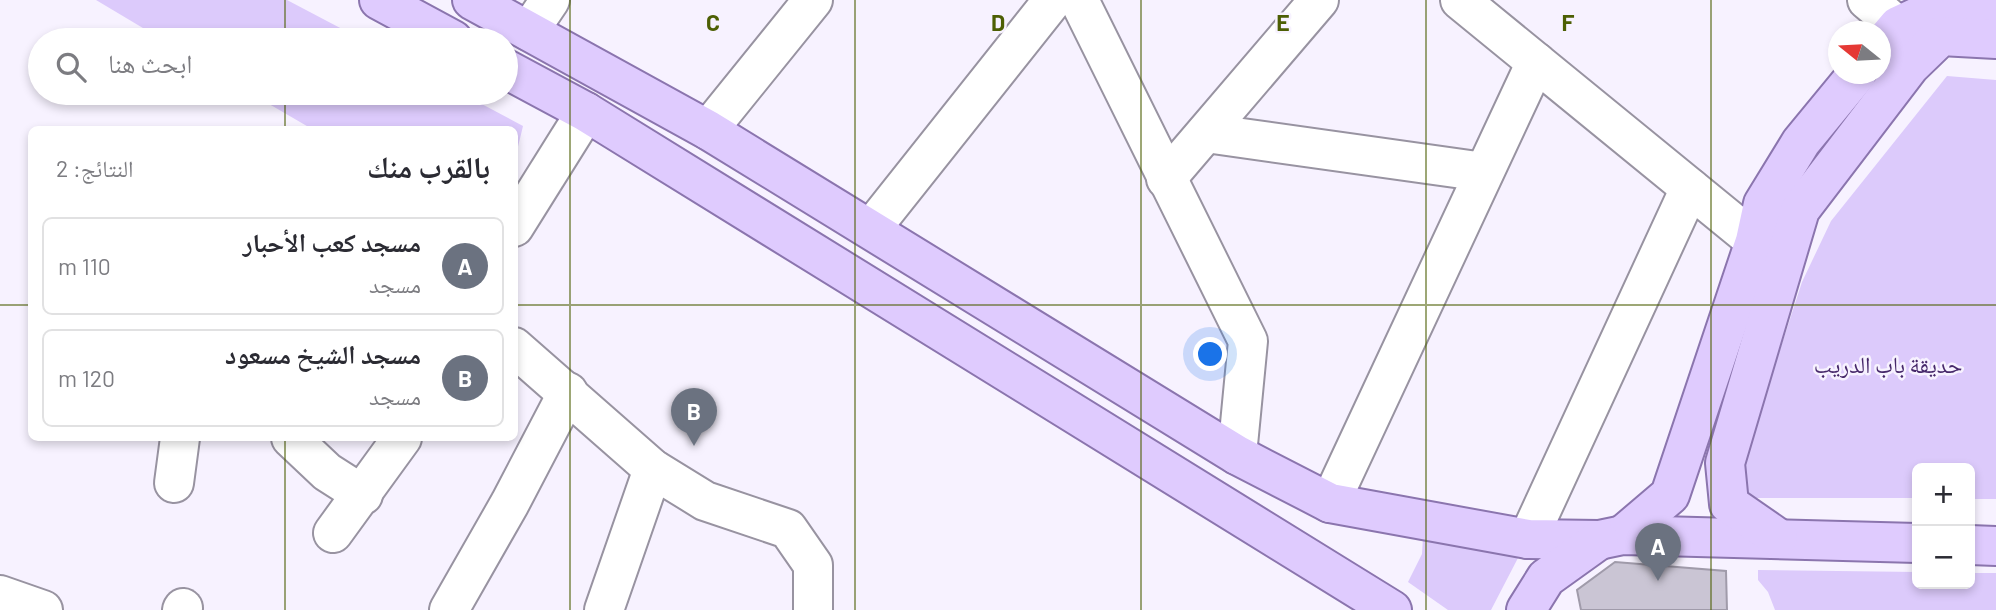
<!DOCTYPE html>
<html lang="ar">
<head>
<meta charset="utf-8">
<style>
	body { margin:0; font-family:Barlow,"Noto Naskh Arabic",sans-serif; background:#f2f2f3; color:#2b2b33; direction:rtl }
	.controls { position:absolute; right:21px; bottom:21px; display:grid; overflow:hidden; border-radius:10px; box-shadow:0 4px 10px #0003 }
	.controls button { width:63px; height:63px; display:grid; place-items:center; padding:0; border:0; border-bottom:2px solid #e1e1e2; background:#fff; color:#2b2b33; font:35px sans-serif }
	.compass { position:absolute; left:1828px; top:21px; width:63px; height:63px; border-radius:50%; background:#fff; box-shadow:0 4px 10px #0003; rotate:288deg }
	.you { position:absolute; left:1211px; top:355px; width:24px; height:24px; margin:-18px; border:5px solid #fff; border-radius:50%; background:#1a73e8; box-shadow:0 0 0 10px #1a73e833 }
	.badge { display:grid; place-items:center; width:46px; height:46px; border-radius:50%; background:#111827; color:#fff; font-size:23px; font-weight:700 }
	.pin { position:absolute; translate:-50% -58px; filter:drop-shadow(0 2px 4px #0008) }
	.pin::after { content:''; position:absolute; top:37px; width:24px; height:21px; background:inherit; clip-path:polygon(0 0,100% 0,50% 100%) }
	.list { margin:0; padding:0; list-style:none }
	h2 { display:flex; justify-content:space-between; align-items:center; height:91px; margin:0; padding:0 28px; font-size:30px }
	h2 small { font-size:23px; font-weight:400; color:#7c7c81 }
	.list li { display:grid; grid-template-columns:46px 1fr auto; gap:21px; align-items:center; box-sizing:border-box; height:98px; margin:0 14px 14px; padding:0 14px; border:2px solid #e1e1e2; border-radius:10px }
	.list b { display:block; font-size:26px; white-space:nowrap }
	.list p { margin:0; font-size:23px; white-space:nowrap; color:#7c7c81 }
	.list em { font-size:23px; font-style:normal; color:#7c7c81 }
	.icon { flex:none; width:38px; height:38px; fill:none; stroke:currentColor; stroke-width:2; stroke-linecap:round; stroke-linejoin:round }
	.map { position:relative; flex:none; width:1996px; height:610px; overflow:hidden; direction:ltr }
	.search { position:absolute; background:#fff; box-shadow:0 4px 10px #0003; left:28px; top:28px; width:490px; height:77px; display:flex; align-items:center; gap:18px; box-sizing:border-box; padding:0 24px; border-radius:38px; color:#7c7c81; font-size:26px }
	.panel { position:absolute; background:#fff; box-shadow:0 4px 10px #0003; left:28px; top:126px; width:490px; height:315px; border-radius:10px; direction:rtl }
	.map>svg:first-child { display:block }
	.green { fill:#dccafb }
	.building { fill:#cac5d4; stroke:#a09baa; stroke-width:2 }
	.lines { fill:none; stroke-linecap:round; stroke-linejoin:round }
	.minor-casing { stroke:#9893a1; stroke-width:42 }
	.major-casing { stroke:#8b75ae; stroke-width:42 }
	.minor { stroke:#fff; stroke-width:38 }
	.major { stroke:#dfcbfe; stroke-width:38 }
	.grid { fill:none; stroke:#4d5f04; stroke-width:2; stroke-opacity:0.55 }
	.labels { text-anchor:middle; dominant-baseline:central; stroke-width:5; stroke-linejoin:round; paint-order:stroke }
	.park-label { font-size:23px; fill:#46286a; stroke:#f7f2ff }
	.grid-label { font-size:23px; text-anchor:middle; font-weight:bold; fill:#4d5f04; stroke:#f7f2ff; stroke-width:5; stroke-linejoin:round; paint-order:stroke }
</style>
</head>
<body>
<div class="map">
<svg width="1996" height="610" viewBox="0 0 1996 610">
	<rect width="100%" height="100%" fill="#f7f2ff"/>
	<g class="green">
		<path d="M96,0H287L363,40H163Z"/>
		<path d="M1947,76L1996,80V499H1970V468H1917V498H1751L1739,476L1802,282L1831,221Z"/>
		<path d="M250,93H461L523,126L515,159L514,130L312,129Z"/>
		<path d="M1423,537L1519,556L1491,610H1448L1408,582L1422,554Z"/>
		<path d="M1758,570L1917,572V584H1970V573H1996V610H1775L1768,592L1758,580Z"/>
	</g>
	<path class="building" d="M1615,562L1726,571L1727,610H1581L1577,590Z"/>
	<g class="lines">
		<g class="minor-casing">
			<g id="minor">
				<path d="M1079,0L1248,341L1237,455"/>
				<path d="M1460,0L1755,241"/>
				<path d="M1867,0L1898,26"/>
				<path d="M529,31L550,0"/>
				<path d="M708,130L813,0"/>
				<path d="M1206,133L1484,172"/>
				<path d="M1166,179L1319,0"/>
				<path d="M514,227L586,112"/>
				<path d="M871,229L1053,0"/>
				<path d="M514,347L653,469L705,501L788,529L813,565V610"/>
				<path d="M291,438L327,472L363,495"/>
				<path d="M174,483L180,438"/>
				<path d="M1330,503L1536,62"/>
				<path d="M333,533L402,438"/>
				<path d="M1528,539L1690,188"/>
				<path d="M0,595L43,610"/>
				<path d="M182,610L183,608"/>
				<path d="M449,610L510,503L568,392"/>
				<path d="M604,610L653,469"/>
			</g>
		</g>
		<g class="major-casing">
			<g id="major">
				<path d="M379,0L453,40"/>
				<path d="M472,0L708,130L1237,455L1330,503L1528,539L1599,540L1623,535L1917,543"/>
				<path d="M1881,46L1898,26L1947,3L1996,11"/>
				<path d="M506,69L586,112L1392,610"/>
				<path d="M1623,535L1670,495L1755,241L1763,204L1801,142L1857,74"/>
				<path d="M1778,538L1729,504L1725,463L1800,210L1910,66L1941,36L1996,39"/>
				<path d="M1970,545L1996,546"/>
				<path d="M1526,610L1546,578L1599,540"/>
			</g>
		</g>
		<use href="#minor" class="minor"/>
		<use href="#major" class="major"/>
	</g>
	<path class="grid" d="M285,0V40M570,0V610M855,0V610M1141,0V610M1426,0V610M1711,0V610M285,93V130M0,305H32M514,305H1996M285,438V610"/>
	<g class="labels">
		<g class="park-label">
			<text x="1888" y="364">حديقة باب الدريب</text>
		</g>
	</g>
	<g class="grid-label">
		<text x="713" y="31">C</text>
		<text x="998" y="31">D</text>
		<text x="1283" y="31">E</text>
		<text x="1568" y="31">F</text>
	</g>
</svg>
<div class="controls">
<button>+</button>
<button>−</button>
</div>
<svg class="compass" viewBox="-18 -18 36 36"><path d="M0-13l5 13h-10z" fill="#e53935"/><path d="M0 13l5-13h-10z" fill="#7c7c81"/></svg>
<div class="you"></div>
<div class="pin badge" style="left:1658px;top:581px;background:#6b7280">A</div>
<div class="pin badge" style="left:694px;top:446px;background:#6b7280">B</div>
<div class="search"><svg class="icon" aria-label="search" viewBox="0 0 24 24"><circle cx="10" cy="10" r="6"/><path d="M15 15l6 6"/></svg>ابحث هنا</div>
<section class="panel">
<h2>بالقرب منك<small>النتائج: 2</small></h2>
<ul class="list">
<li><span class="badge" style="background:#6b7280">A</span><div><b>مسجد كعب الأحبار</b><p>مسجد</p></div><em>110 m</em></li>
<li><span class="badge" style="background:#6b7280">B</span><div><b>مسجد الشيخ مسعود</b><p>مسجد</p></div><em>120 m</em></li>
</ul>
</section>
</div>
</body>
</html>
